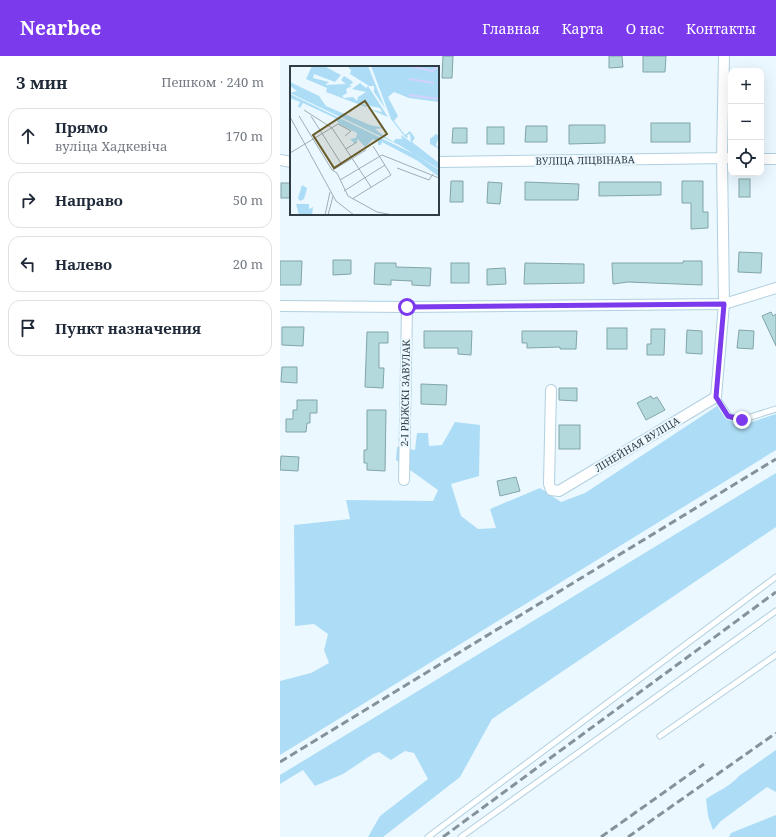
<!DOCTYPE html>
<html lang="ru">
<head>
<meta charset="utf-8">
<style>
	body { margin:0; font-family:"Noto Serif",serif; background:#f6f6f7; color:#1f2937 }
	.controls { position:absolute; right:12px; top:12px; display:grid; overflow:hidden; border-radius:8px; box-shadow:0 4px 16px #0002 }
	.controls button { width:36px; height:36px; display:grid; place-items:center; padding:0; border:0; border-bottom:1px solid #e0e1e3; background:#fff; color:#1f2937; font:20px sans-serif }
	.stop { position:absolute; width:12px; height:12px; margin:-9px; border:3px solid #7c3aed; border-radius:50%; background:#fff }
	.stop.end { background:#7c3aed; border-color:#fff; box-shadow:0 1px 4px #0008 }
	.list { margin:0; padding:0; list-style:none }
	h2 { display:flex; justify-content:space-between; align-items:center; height:52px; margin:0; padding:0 16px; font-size:17px }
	h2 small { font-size:13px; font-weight:400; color:#747a83 }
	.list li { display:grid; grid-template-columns:26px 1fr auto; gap:12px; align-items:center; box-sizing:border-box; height:56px; margin:0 8px 8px; padding:0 8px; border:1px solid #e0e1e3; border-radius:12px }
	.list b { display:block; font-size:15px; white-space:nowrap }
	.list p { margin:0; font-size:13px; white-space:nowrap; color:#747a83 }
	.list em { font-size:13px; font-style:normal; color:#747a83 }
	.icon { flex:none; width:22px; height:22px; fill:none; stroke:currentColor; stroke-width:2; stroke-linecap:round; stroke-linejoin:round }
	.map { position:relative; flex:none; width:496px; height:781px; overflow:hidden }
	header { display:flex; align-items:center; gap:24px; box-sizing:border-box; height:56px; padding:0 20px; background:#7c3aed; color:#fff }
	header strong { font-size:19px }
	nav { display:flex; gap:22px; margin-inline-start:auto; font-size:14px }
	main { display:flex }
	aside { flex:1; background:#fff }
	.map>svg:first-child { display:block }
	.green { fill:#adddf6 }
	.building { fill:#b3d9dd; stroke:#81a5a9 }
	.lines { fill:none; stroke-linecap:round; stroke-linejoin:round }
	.service-casing { stroke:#b1d0e0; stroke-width:7 }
	.minor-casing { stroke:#b1d0e0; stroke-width:12 }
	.service { stroke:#fff; stroke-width:5 }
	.minor { stroke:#fff; stroke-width:10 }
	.rail { stroke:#859299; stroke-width:3; stroke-dasharray:8 4; stroke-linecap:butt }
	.route { stroke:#7c3aed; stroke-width:5 }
	.labels { text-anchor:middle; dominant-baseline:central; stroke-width:4; stroke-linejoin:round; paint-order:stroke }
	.street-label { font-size:10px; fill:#313d44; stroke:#ebf8ff }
	.inset-river { fill:none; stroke:#d3d1fe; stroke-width:2 }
	.inset-road { fill:none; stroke:#a1adb4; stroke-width:1 }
	.view { fill:#685a27; fill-opacity:0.15; stroke:#685a27; stroke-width:2 }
	.inset-edge { fill:none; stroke:#313d44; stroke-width:2 }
</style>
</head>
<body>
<header>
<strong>Nearbee</strong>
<nav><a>Главная</a><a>Карта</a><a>О нас</a><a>Контакты</a></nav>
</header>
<main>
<aside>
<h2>3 мин<small>Пешком · 240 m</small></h2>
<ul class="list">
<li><svg class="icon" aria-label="ahead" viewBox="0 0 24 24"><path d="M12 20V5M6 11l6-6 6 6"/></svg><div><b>Прямо</b><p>вуліца Хадкевіча</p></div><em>170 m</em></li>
<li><svg class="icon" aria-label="right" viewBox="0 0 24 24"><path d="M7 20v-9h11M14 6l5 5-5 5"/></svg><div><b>Направо</b></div><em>50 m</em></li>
<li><svg class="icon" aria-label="left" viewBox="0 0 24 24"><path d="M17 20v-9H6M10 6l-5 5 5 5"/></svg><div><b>Налево</b></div><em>20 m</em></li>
<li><svg class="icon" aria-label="arrive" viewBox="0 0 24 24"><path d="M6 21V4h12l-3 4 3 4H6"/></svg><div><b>Пункт назначения</b></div></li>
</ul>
</aside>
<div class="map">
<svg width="496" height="781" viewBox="0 0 496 781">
	<rect width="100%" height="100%" fill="#ebf8ff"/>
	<g class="green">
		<path d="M437,350L446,363L462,369L496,358V394L0,699V625L31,617L49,607L44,594L48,578L34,568L15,570L14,469L70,463L66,444L153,445L158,434L116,404L117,391L135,394L137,377H148L149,390L162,389L175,366L200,369L199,420L171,428L181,460L198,473L216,472L210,453L260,432L281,446L305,437Z"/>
		<path d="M496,417V471L212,663L180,721L103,781H88L100,760L148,723L134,697L125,695L111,704L99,696L93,698L63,718L35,730L23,714L0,728V719Z"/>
		<path d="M496,694V736L487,731L441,765L433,774L428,760L426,743C436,736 451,730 459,720Z"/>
		<path d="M496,759V781H449L451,777Z"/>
	</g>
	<g class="building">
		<path d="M163,0H173L172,22H162Z"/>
		<path d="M329,0H342L343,11L329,12Z"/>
		<path d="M363,0H386L385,16H363Z"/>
		<rect x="371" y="67" width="39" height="19"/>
		<path d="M289,69H325V87L289,88Z"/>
		<path d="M246,70H267V86H245Z"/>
		<rect x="207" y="71" width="17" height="17"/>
		<path d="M173,72H187V87H172Z"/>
		<rect x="459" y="123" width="11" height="18"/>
		<path d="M171,125H183V146H170Z"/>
		<path d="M402,125H423V156H428V172L411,173V147H402Z"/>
		<path d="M208,126L222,127L220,148L207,147Z"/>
		<path d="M245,126L299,128L298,144H245Z"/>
		<path d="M319,126H381V139L319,140Z"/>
		<rect x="1" y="127" width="10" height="15"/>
		<path d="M459,196L482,197L481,217L458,216Z"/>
		<path d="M53,204H71V218L53,219Z"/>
		<path d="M0,205H22L21,229H0Z"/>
		<path d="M403,205H422V229L348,226L333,228L332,207H403Z"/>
		<path d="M95,207H116V211L151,212L150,230L132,229V225L111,224V229L94,228Z"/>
		<rect x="171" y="207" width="18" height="20"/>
		<path d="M245,207L304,208V227L244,228Z"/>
		<path d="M225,212L226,228L207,229V213Z"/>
		<path d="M491,256L493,260L496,258V290L482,260Z"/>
		<path d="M2,271H24L23,290L2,289Z"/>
		<rect x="327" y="272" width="20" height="21"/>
		<path d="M371,273H385L384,299H367V288H371Z"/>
		<path d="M407,274L422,275V298L406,297Z"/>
		<path d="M459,274L474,275L473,293L457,292Z"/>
		<path d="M144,275H192L191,299L178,298V292H144Z"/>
		<path d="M242,275H297L296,293H280V291L247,292V287H242Z"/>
		<path d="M87,276H108V287H99V312H104L103,332L85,331Z"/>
		<path d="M2,311H17V327L1,326Z"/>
		<path d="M141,328L167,329L166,349L141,348Z"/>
		<path d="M279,332H297V345L279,344Z"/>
		<path d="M371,340L373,343L377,341L385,354L366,364L357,347Z"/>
		<path d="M17,344H37V357H30V367H27L26,376H6V363H13V354H17Z"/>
		<path d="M87,354H106L105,415L87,414V407H84V394H87Z"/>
		<rect x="279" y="369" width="21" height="24"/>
		<path d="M1,400L19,401L18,415L0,414Z"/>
		<path d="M236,421L240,435L220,440L217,425Z"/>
	</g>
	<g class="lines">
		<g class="service-casing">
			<g id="service">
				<path d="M436,341L449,360L461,364L496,353"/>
				<path d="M380,680L496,599"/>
				<path d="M148,781L496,521"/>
				<path d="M181,781L496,555"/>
			</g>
		</g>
		<g class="minor-casing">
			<g id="minor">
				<path d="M481,103H496"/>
				<path d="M0,104L11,106"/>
				<path d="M158,106L451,102"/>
				<path d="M0,250L127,251L444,248L496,232"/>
				<path d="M271,334L269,428L271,434L279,435L436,341L444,248L442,102L444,0"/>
				<path d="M124,424L127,251"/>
			</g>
		</g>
		<use href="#service" class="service"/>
		<use href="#minor" class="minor"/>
		<g class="rail">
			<path d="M0,706L496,403"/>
			<path d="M163,781L496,536"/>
			<path d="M321,781L424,708"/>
			<path d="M348,781L496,677"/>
		</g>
	</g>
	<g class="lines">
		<path class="route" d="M127,251L444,248L436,341L448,360L462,364"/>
	</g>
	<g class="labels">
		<g class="street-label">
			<text transform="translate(305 104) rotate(-1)">ВУЛІЦА ЛІЦВІНАВА</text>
			<text transform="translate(125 337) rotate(-89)">2-І РЫЖСКІ ЗАВУЛАК</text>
			<text transform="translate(357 388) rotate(-31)">ЛІНЕЙНАЯ ВУЛІЦА</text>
		</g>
	</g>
	<g transform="translate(10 10)">
		<rect width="149" height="149" fill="#ebf8ff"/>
		<path d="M22,0H34L51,9L45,16L24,8L23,12L39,16L35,19L56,18L51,14L54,10L62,15L63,17L59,19L62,20L56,23L57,27L52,30L54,32L63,31L67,35L68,31L76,26L62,23L70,17L76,22L78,20L98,51L79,43L92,46L90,42L80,40L73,36L72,38L77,39L76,41L36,26L37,22L16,13ZM57,0H78L95,42L84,26V20H79L60,8L61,4ZM81,0H149V36L119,32L104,26L98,31L108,50L104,55L115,69L120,65L125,72L122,76L149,97V103L109,79L0,27L7,25L0,20V16L29,30L36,40L80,59L95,62L85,63L97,72L104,76L105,73H112L111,69L121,76L120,68L117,69L118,72L115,71L101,53ZM0,28L124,88L149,104V111L128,95L92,76L91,79H88V75L83,73L75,81L68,73L66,77H64L60,73L66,72L67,67L49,58L45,52L13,37L10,42L8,40L10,36L0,32ZM146,68L149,70L146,79L149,83L140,78V73ZM12,119L17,122L14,133L10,135L8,132ZM6,138H19V143L23,141L22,149H9Z" fill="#adddf6"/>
		<path class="inset-river" d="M120,0L142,5L148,0M119,13L144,17M119,29L149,33"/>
		<path class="inset-road" d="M14,44L42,62L81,121M9,50L42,104L47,107L58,130L87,146L103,149M21,50L52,99M0,51L46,135L64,149M15,78L48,58L61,65L55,70M56,83L67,76M0,87L15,78M107,102L139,114L143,108M43,104L76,84M50,114L92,89L149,112M54,125L95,99M62,133L101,109L83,80M35,149L40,126M38,149L43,130M114,149H147"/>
		<path class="view" d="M75,35L97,68L44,102L23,69Z"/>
		<rect width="149" height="149" class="inset-edge"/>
	</g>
</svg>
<div class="controls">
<button>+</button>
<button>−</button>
<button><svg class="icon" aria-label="locate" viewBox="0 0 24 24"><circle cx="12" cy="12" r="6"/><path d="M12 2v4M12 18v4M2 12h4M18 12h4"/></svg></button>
</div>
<div class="stop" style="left:127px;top:251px"></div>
<div class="stop end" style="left:462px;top:364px"></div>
</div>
</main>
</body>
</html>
